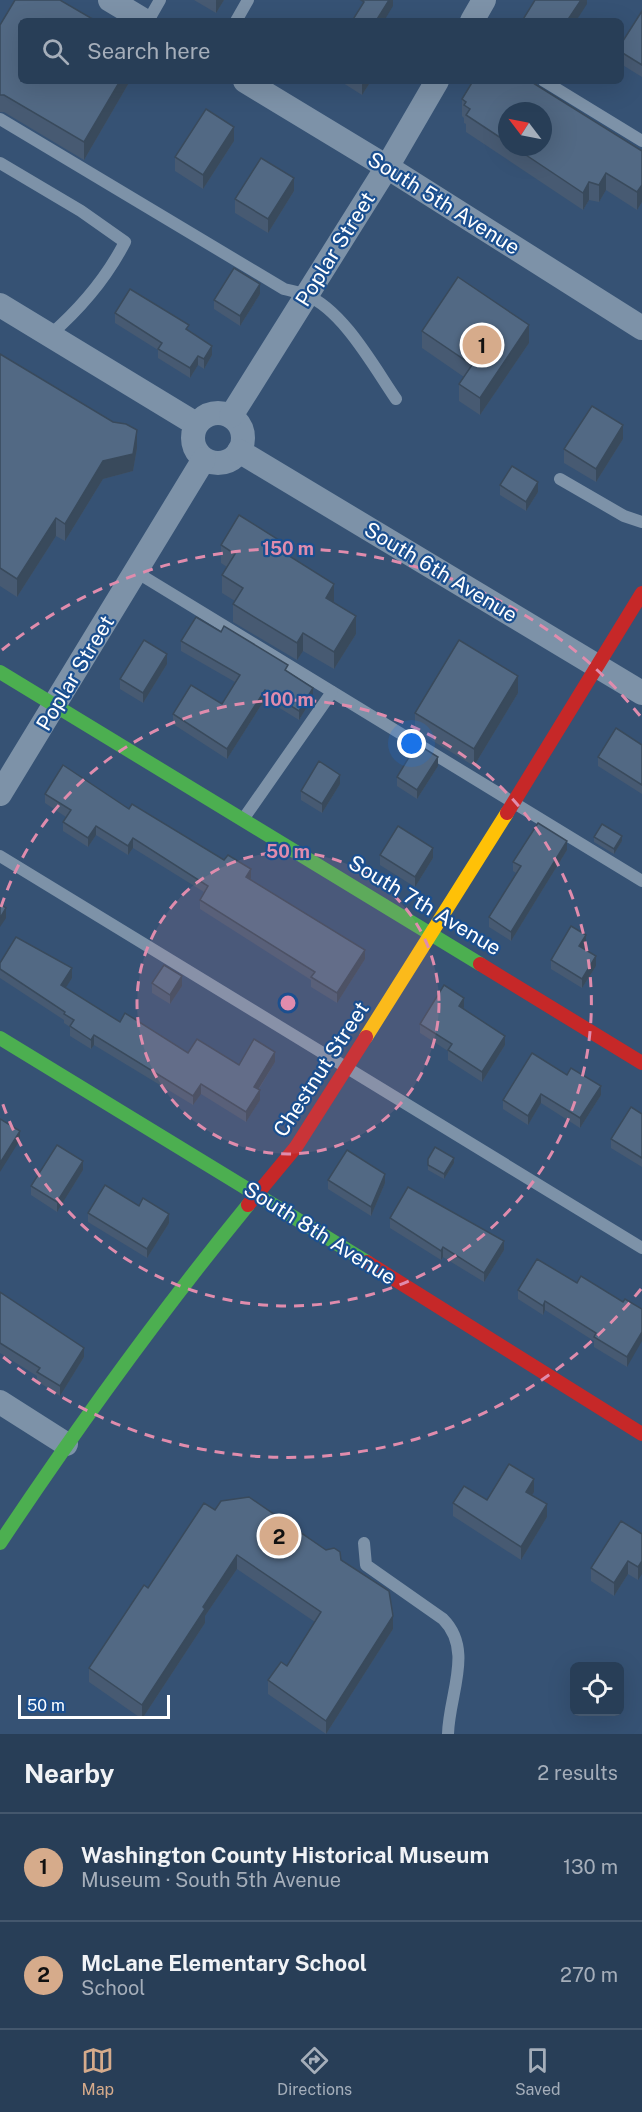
<!DOCTYPE html>
<html lang="en">
<head>
<meta charset="utf-8">
<style>
	body { margin:0; font-family:"Public Sans",sans-serif; background:#344961; color:#f1f3f6 }
	.controls { position:absolute; right:18px; bottom:18px; display:grid; overflow:hidden; border-radius:9px; box-shadow:0 6px 24px #0002 }
	.controls button { width:54px; height:54px; display:grid; place-items:center; padding:0; border:0; border-bottom:2px solid #44576d; background:#283e57; color:#f1f3f6; font:30px sans-serif }
	.compass { position:absolute; left:498px; top:102px; width:54px; height:54px; border-radius:50%; background:#283e57; box-shadow:0 6px 24px #0002; rotate:302deg }
	.scale { position:absolute; left:18px; bottom:15px; width:152px; box-sizing:border-box; padding-left:6px; border:3px solid #fff; border-top:0; font-size:16px; line-height:21px; white-space:nowrap; color:#fff; -webkit-text-stroke:4px #1b4f8f; paint-order:stroke }
	.you { position:absolute; left:412px; top:744px; width:21px; height:21px; margin:-15px; border:4px solid #fff; border-radius:50%; background:#1a73e8; box-shadow:0 0 0 9px #1a73e833 }
	.badge { display:grid; place-items:center; width:39px; height:39px; border-radius:50%; background:#d6ab8b; color:#111; font-size:20px; font-weight:700 }
	.pin { position:absolute; translate:-50% -50%; border:3px solid #fff; box-shadow:0 2px 6px #0006 }
	.list { margin:0; padding:0; list-style:none }
	h2 { display:flex; justify-content:space-between; align-items:center; height:78px; margin:0; padding:0 24px; font-size:26px }
	h2 small { font-size:20px; font-weight:400; color:#a5aeba }
	.list li { display:grid; grid-template-columns:39px 1fr auto; gap:18px; align-items:center; box-sizing:border-box; height:108px; padding:0 24px; border-top:2px solid #44576d }
	.list b { display:block; font-size:22px; white-space:nowrap }
	.list p { margin:0; font-size:20px; white-space:nowrap; color:#a5aeba }
	.list em { font-size:20px; font-style:normal; color:#a5aeba }
	.icon { flex:none; width:33px; height:33px; fill:none; stroke:currentColor; stroke-width:2; stroke-linecap:round; stroke-linejoin:round }
	.map { position:relative; flex:none; width:642px; height:1734px; overflow:hidden }
	.search { position:absolute; background:#283e57; box-shadow:0 6px 24px #0002; left:18px; right:18px; top:18px; height:66px; display:flex; align-items:center; gap:15px; box-sizing:border-box; padding:0 21px; border-radius:9px; color:#a5aeba; font-size:22px }
	.sheet { height:294px; background:#283e57 }
	nav { display:flex; justify-content:space-around; align-items:center; box-sizing:border-box; height:84px; border-top:2px solid #44576d; background:#283e57; font-size:16px; color:#a5aeba }
	nav a { display:grid; justify-items:center; gap:3px }
	nav .on { color:#d6ab8b }
	.map>svg:first-child { display:block }
	.lines { fill:none; stroke-linecap:round; stroke-linejoin:round }
	.lane { stroke:#7d92a8; stroke-width:12 }
	.street { stroke:#7d92a8; stroke-width:24 }
	.fast { stroke:#4caf50; stroke-width:14 }
	.slow { stroke:#ffc107; stroke-width:14 }
	.jam { stroke:#c62828; stroke-width:14 }
	.wall { fill:#475a72; fill-rule:evenodd }
	.shaded-wall { fill:#394a5c }
	.building { fill:#526984; stroke:#394a5c; stroke-width:1.5 }
	.ring { fill:none; stroke:#e08cad; stroke-width:3; stroke-dasharray:10 8 }
	.labels { text-anchor:middle; dominant-baseline:central; stroke-width:4.5; stroke-linejoin:round; paint-order:stroke }
	.street-label { font-size:21px; fill:#fff; stroke:#1b4f8f }
	.centre { fill:#e08cad; stroke:#1b4f8f; stroke-width:3 }
	.ring-label { font-size:18px; text-anchor:middle; font-weight:bold; fill:#e08cad; stroke:#1b4f8f; stroke-width:4.5; stroke-linejoin:round; paint-order:stroke }
</style>
</head>
<body>
<div class="map">
<svg width="642" height="1734" viewBox="0 0 642 1734">
	<rect width="100%" height="100%" fill="#365274"/>
	<g class="lines">
		<g class="lane">
			<path d="M148,21L160,0"/>
			<path d="M236,21L248,0"/>
			<path d="M544,81L642,141"/>
			<path d="M0,119L284,289C291,291 300,292 306,295C343,310 374,367 396,399"/>
			<path d="M0,163L81,211L125,242C106,279 81,308 50,335"/>
			<path d="M560,479L624,516L642,522"/>
			<path d="M136,572L642,881"/>
			<path d="M244,818L332,692"/>
			<path d="M0,856L642,1248"/>
			<path d="M364,1543L366,1565L443,1619C474,1650 449,1694 448,1734"/>
		</g>
		<g class="street">
			<path d="M110,0L145,21"/>
			<path d="M472,21L484,0"/>
			<path d="M245,81L387,167L642,328"/>
			<path d="M0,305L196,424"/>
			<circle cx="218" cy="438" r="25"/>
			<path d="M231,416L387,167L437,81"/>
			<path d="M239,451L642,693"/>
			<path d="M0,794L204,459"/>
			<path d="M0,1402L66,1444"/>
		</g>
		<g class="fast">
			<path d="M0,672L480,964"/>
			<path d="M0,1038L367,1262"/>
			<path d="M0,1543C78,1426 159,1314 248,1205"/>
		</g>
		<path class="slow" d="M366,1037L507,813"/>
		<g class="jam">
			<path d="M507,813L642,593"/>
			<path d="M480,964L642,1063"/>
			<path d="M248,1205L296,1147L366,1037"/>
			<path d="M367,1262L642,1434"/>
		</g>
	</g>
	<g class="wall">
		<path d="M194,0H224L216,13Z"/>
		<path d="M642,11V77L621,64V44Z"/>
		<path d="M0,25L21,81H130L84,160L4,112H0Z"/>
		<path d="M340,81H371L362,95Z"/>
		<path d="M473,81H530L642,151V202L637,210L606,190L599,202L589,200L583,210L466,132V124L464,123V118L462,116V99ZM507,111H543V147H507Z"/>
		<path d="M234,141L203,189L175,171V157Z"/>
		<path d="M294,191L268,233L235,213V199Z"/>
		<path d="M260,294L240,326L214,309V300Z"/>
		<path d="M115,313L189,331L212,355L204,369L198,365L190,378L158,358V350L115,323Z"/>
		<path d="M422,331L529,343L480,415L459,401V384L464,377L422,348Z"/>
		<path d="M0,354L137,448L133,471L103,479L65,541L56,536L17,597L0,586Z"/>
		<path d="M623,439L596,482L564,463V449Z"/>
		<path d="M500,485L538,492L526,511L500,495Z"/>
		<path d="M221,545L290,556L334,601L333,603L356,634L334,669L303,651L297,660L233,622V604L235,601L222,593V575L227,567L221,563Z"/>
		<path d="M221,632L288,672L313,697L299,720L265,699L227,759L173,724V714L222,704L235,682L181,651V641Z"/>
		<path d="M167,664L143,703L120,689V679Z"/>
		<path d="M518,693L474,766L415,730V713Z"/>
		<path d="M642,745V794L598,766V757Z"/>
		<path d="M438,766L417,799L397,786V777Z"/>
		<path d="M340,784L322,813L301,800V791Z"/>
		<path d="M45,794L129,809L251,878L250,879L365,959L337,1003L311,987V980L200,909V900L204,892L133,848L128,855L96,835L88,847L63,831V822L66,817L45,803Z"/>
		<path d="M594,837L622,841L614,854L594,842Z"/>
		<path d="M567,850L511,941L489,927V917L516,873L513,871V862Z"/>
		<path d="M380,855L433,858L415,887L380,865Z"/>
		<path d="M586,945L584,948L596,966L582,988L551,969V960Z"/>
		<path d="M0,963L72,978L65,988L120,1022L188,1053L239,1065L275,1062L259,1089L260,1100L246,1122L201,1094L193,1105L94,1045L91,1049L70,1036V1027L64,1023V1020L0,978Z"/>
		<path d="M152,983L182,986L170,1004L152,993Z"/>
		<path d="M464,1007L463,1009L505,1045L482,1082L448,1060V1051L420,1033V1024Z"/>
		<path d="M532,1053L601,1095L580,1128L541,1103L528,1125L503,1109V1100Z"/>
		<path d="M642,1114V1167L611,1148V1139Z"/>
		<path d="M428,1159L454,1163L444,1179L428,1170Z"/>
		<path d="M83,1170L57,1212L31,1195V1186Z"/>
		<path d="M328,1180L385,1183L371,1216L328,1189Z"/>
		<path d="M139,1206L169,1223L147,1258L88,1222V1213Z"/>
		<path d="M390,1218L504,1250L484,1282L443,1257L441,1260L390,1228Z"/>
		<path d="M577,1283L642,1309L627,1367L594,1347V1341L545,1310L543,1315L518,1299V1290Z"/>
		<path d="M0,1292L84,1357L60,1396L37,1381V1376L0,1353Z"/>
		<path d="M534,1492L532,1495L547,1517L521,1560L453,1516V1503L487,1500Z"/>
		<path d="M215,1510L341,1560L393,1629L326,1734L268,1694V1680L287,1666L315,1622L237,1569L205,1616V1623L142,1719L89,1682V1668L148,1588Z"/>
		<path d="M642,1534L638,1580L628,1574L614,1596L591,1581V1568Z"/>
	</g>
	<g class="shaded-wall">
		<path d="M216,0H224L216,13Z"/>
		<path d="M389,0H393V6L384,21H376Z"/>
		<path d="M581,0H587V4L576,21H567Z"/>
		<path d="M120,81H130L84,160V142Z"/>
		<path d="M363,81H371L362,95V82Z"/>
		<path d="M234,127V141L203,189V175Z"/>
		<path d="M606,173V190L599,202V185Z"/>
		<path d="M294,178V191L268,233V219Z"/>
		<path d="M589,182V200L583,210V193Z"/>
		<path d="M642,185V202L637,210V192Z"/>
		<path d="M260,284V294L240,326V316Z"/>
		<path d="M529,325V343L480,415V398Z"/>
		<path d="M212,346V355L204,369V359Z"/>
		<path d="M198,356V365L190,378V368Z"/>
		<path d="M623,425V439L596,482V469Z"/>
		<path d="M137,430V448L133,471L103,479L65,541V524L103,461Z"/>
		<path d="M538,482V492L526,511V502Z"/>
		<path d="M56,518V536L17,597V579Z"/>
		<path d="M290,547V564L286,554Z"/>
		<path d="M334,584V601L326,615V598Z"/>
		<path d="M356,616V634L334,669V652Z"/>
		<path d="M303,633V651L297,660V643Z"/>
		<path d="M167,654V664L143,703V693Z"/>
		<path d="M518,676V693L474,766V749Z"/>
		<path d="M313,688V697L299,720V711Z"/>
		<path d="M265,690V699L227,759V749Z"/>
		<path d="M438,757V766L417,799V790Z"/>
		<path d="M340,775V784L322,813V804Z"/>
		<path d="M96,826V835L88,847V838Z"/>
		<path d="M622,836V841L614,854V849Z"/>
		<path d="M133,838V848L128,855V846Z"/>
		<path d="M567,841V850L511,941V932Z"/>
		<path d="M433,848V858L415,887V877Z"/>
		<path d="M251,869V878L246,886V877Z"/>
		<path d="M6,908V918L0,927V918Z"/>
		<path d="M586,935V945L579,955V946Z"/>
		<path d="M365,950V959L337,1003V993Z"/>
		<path d="M596,956V966L582,988V979Z"/>
		<path d="M72,968V978L61,995V985Z"/>
		<path d="M182,976V986L170,1004V995Z"/>
		<path d="M464,998V1007L459,1016V1006Z"/>
		<path d="M94,1035V1045L91,1049V1040Z"/>
		<path d="M505,1036V1045L482,1082V1072Z"/>
		<path d="M275,1052V1062L254,1096V1087Z"/>
		<path d="M201,1084V1094L193,1105V1096Z"/>
		<path d="M601,1086V1095L580,1128V1118Z"/>
		<path d="M260,1090V1100L246,1122V1112Z"/>
		<path d="M541,1094V1103L528,1125V1116Z"/>
		<path d="M20,1131V1140L0,1172V1163Z"/>
		<path d="M454,1158V1163L444,1179V1174Z"/>
		<path d="M83,1161V1170L57,1212V1202Z"/>
		<path d="M385,1174V1183L371,1216V1207Z"/>
		<path d="M169,1214V1223L147,1258V1249Z"/>
		<path d="M504,1241V1250L484,1282V1273Z"/>
		<path d="M443,1247V1257L441,1260V1251Z"/>
		<path d="M545,1301V1310L543,1315V1306Z"/>
		<path d="M642,1332V1341L627,1367V1357Z"/>
		<path d="M84,1348V1357L60,1396V1386Z"/>
		<path d="M534,1479V1492L526,1505V1492Z"/>
		<path d="M547,1504V1517L521,1560V1547Z"/>
		<path d="M237,1555V1569L205,1616V1623L142,1719V1705L203,1607Z"/>
		<path d="M628,1561V1574L614,1596V1583Z"/>
		<path d="M642,1561V1574L638,1580V1567Z"/>
		<path d="M393,1616V1629L326,1734V1721Z"/>
	</g>
	<g class="building">
		<path d="M15,0H60L96,21H21V81H120L84,142L4,95H0V25Z"/>
		<path d="M361,0H389L376,21H352L364,2Z"/>
		<path d="M535,0H581L567,21H522Z"/>
		<path d="M642,11V65L621,52V44Z"/>
		<path d="M473,81H530L642,151V185L637,192L606,173L599,185L589,182L583,193L514,147H543V111H507V142L466,115L470,109L464,105L466,102L462,99Z"/>
		<path d="M206,109L234,127L203,175L175,157Z"/>
		<path d="M261,158L294,178L268,219L235,199Z"/>
		<path d="M234,268L260,284L240,316L214,300Z"/>
		<path d="M458,277L529,325L480,398L459,384L472,365L422,331Z"/>
		<path d="M130,289L189,325L186,329L212,346L204,359L198,356L190,368L158,349L162,343L115,313Z"/>
		<path d="M0,354L113,422L126,424L137,430L133,454L103,461L65,524L56,518L17,579L0,568Z"/>
		<path d="M592,406L623,425L596,469L564,449Z"/>
		<path d="M512,466L538,482L526,502L500,485Z"/>
		<path d="M239,515L290,547L286,554L334,584L326,598L356,616L334,652L303,633L297,643L233,604L243,588L222,575L235,554L221,545Z"/>
		<path d="M196,617L221,632L224,626L288,665L285,670L313,688L299,711L265,690L227,749L173,714L191,685L222,704L240,675L181,641Z"/>
		<path d="M144,640L167,654L143,693L120,679Z"/>
		<path d="M459,640L518,676L474,749L415,713Z"/>
		<path d="M616,728L642,745V785L598,757Z"/>
		<path d="M417,744L438,757L417,790L397,777Z"/>
		<path d="M319,761L340,775L322,804L301,791Z"/>
		<path d="M63,765L129,809L132,804L224,860L228,855L251,869L246,877L365,950L337,993L311,977L315,972L200,900L208,886L133,838L128,846L96,826L88,838L63,822L71,810L45,794Z"/>
		<path d="M538,823L567,841L511,932L489,917L521,866L513,862Z"/>
		<path d="M602,824L622,836L614,849L594,837Z"/>
		<path d="M398,826L433,848L415,877L380,855Z"/>
		<path d="M0,904L6,908L0,918Z"/>
		<path d="M571,926L586,935L579,946L596,956L582,979L551,960Z"/>
		<path d="M16,937L72,968L61,985L120,1022L125,1013L188,1053L197,1039L239,1065L254,1039L275,1052L254,1087L260,1090L246,1112L201,1084L193,1096L94,1035L91,1040L70,1026L74,1020L64,1014L65,1012L0,969V963Z"/>
		<path d="M164,965L182,976L170,995L152,983Z"/>
		<path d="M444,985L464,998L459,1006L505,1036L482,1072L448,1050L452,1044L420,1024Z"/>
		<path d="M532,1053L567,1075L571,1068L601,1086L580,1118L541,1094L528,1116L503,1100Z"/>
		<path d="M631,1107L642,1114V1158L611,1139Z"/>
		<path d="M0,1119L20,1131L0,1163Z"/>
		<path d="M57,1145L83,1161L57,1202L31,1186Z"/>
		<path d="M435,1147L454,1158L444,1174L428,1165V1159Z"/>
		<path d="M347,1150L385,1174L371,1207L328,1180Z"/>
		<path d="M105,1185L139,1206L143,1198L169,1214L147,1249L88,1213Z"/>
		<path d="M408,1187L504,1241L484,1273L443,1247L441,1251L390,1218Z"/>
		<path d="M537,1259L577,1283L581,1276L623,1302L625,1299L642,1309V1332L627,1357L594,1337L596,1333L545,1301L543,1306L518,1290Z"/>
		<path d="M0,1292L84,1348L60,1386L37,1372L40,1368L0,1343Z"/>
		<path d="M509,1464L534,1479L526,1492L547,1504L521,1547L453,1503L464,1486L487,1500Z"/>
		<path d="M249,1497L326,1550L334,1548L340,1552L341,1560L389,1591L393,1616L326,1721L268,1680L281,1662L287,1666L321,1612L237,1555L203,1607L205,1609L142,1705L89,1668L144,1585L148,1588L204,1503L215,1510L221,1501Z"/>
		<path d="M621,1521L642,1534V1561L638,1567L628,1561L614,1583L591,1568Z"/>
	</g>
	<circle cx="288" cy="1003" r="151" fill="#e08cad" fill-opacity=".12"/>
	<g class="ring">
		<circle cx="288" cy="1003" r="151"/>
		<path d="M1 907A303 303 0 1 1 1 1099"/>
		<path d="M641 1289A454 454 0 0 1 2 1356M2 650A454 454 0 0 1 641 717"/>
	</g>
	<g class="labels">
		<g class="street-label">
			<text transform="translate(444 203) rotate(32)">South 5th Avenue</text>
			<text transform="translate(335 249) rotate(-58)">Poplar Street</text>
			<text transform="translate(441 572) rotate(31)">South 6th Avenue</text>
			<text transform="translate(75 673) rotate(-59)">Poplar Street</text>
			<text transform="translate(425 905) rotate(31)">South 7th Avenue</text>
			<text transform="translate(321 1069) rotate(-57)">Chestnut Street</text>
			<text transform="translate(320 1233) rotate(32)">South 8th Avenue</text>
		</g>
	</g>
	<circle cx="288" cy="1003" r="9" class="centre"/>
	<g class="ring-label">
		<text x="288" y="555">150 m</text>
		<text x="288" y="706">100 m</text>
		<text x="288" y="858">50 m</text>
	</g>
</svg>
<div class="controls">
<button><svg class="icon" aria-label="locate" viewBox="0 0 24 24"><circle cx="12" cy="12" r="6"/><path d="M12 2v4M12 18v4M2 12h4M18 12h4"/></svg></button>
</div>
<svg class="compass" viewBox="-18 -18 36 36"><path d="M0-13l5 13h-10z" fill="#e53935"/><path d="M0 13l5-13h-10z" fill="#a5aeba"/></svg>
<div class="scale">50 m</div>
<div class="you"></div>
<div class="pin badge" style="left:482px;top:345px">1</div>
<div class="pin badge" style="left:279px;top:1536px">2</div>
<div class="search"><svg class="icon" aria-label="search" viewBox="0 0 24 24"><circle cx="10" cy="10" r="6"/><path d="M15 15l6 6"/></svg>Search here</div>
</div>
<section class="sheet">
<h2>Nearby<small>2 results</small></h2>
<ul class="list">
<li><span class="badge">1</span><div><b>Washington County Historical Museum</b><p>Museum · South 5th Avenue</p></div><em>130 m</em></li>
<li><span class="badge">2</span><div><b>McLane Elementary School</b><p>School</p></div><em>270 m</em></li>
</ul>
</section>
<nav>
<a class="on"><svg class="icon" aria-label="map" viewBox="0 0 24 24"><path d="M3 6l6-2 6 2 6-2v14l-6 2-6-2-6 2zM9 4v14M15 6v14"/></svg>Map</a>
<a><svg class="icon" aria-label="directions" viewBox="0 0 24 24"><path d="M12 3l9 9-9 9-9-9zM9 14v-3h6M13 9l2 2-2 2"/></svg>Directions</a>
<a><svg class="icon" aria-label="saved" viewBox="0 0 24 24"><path d="M7 4h10v16l-5-4-5 4z"/></svg>Saved</a>
</nav>
</body>
</html>
